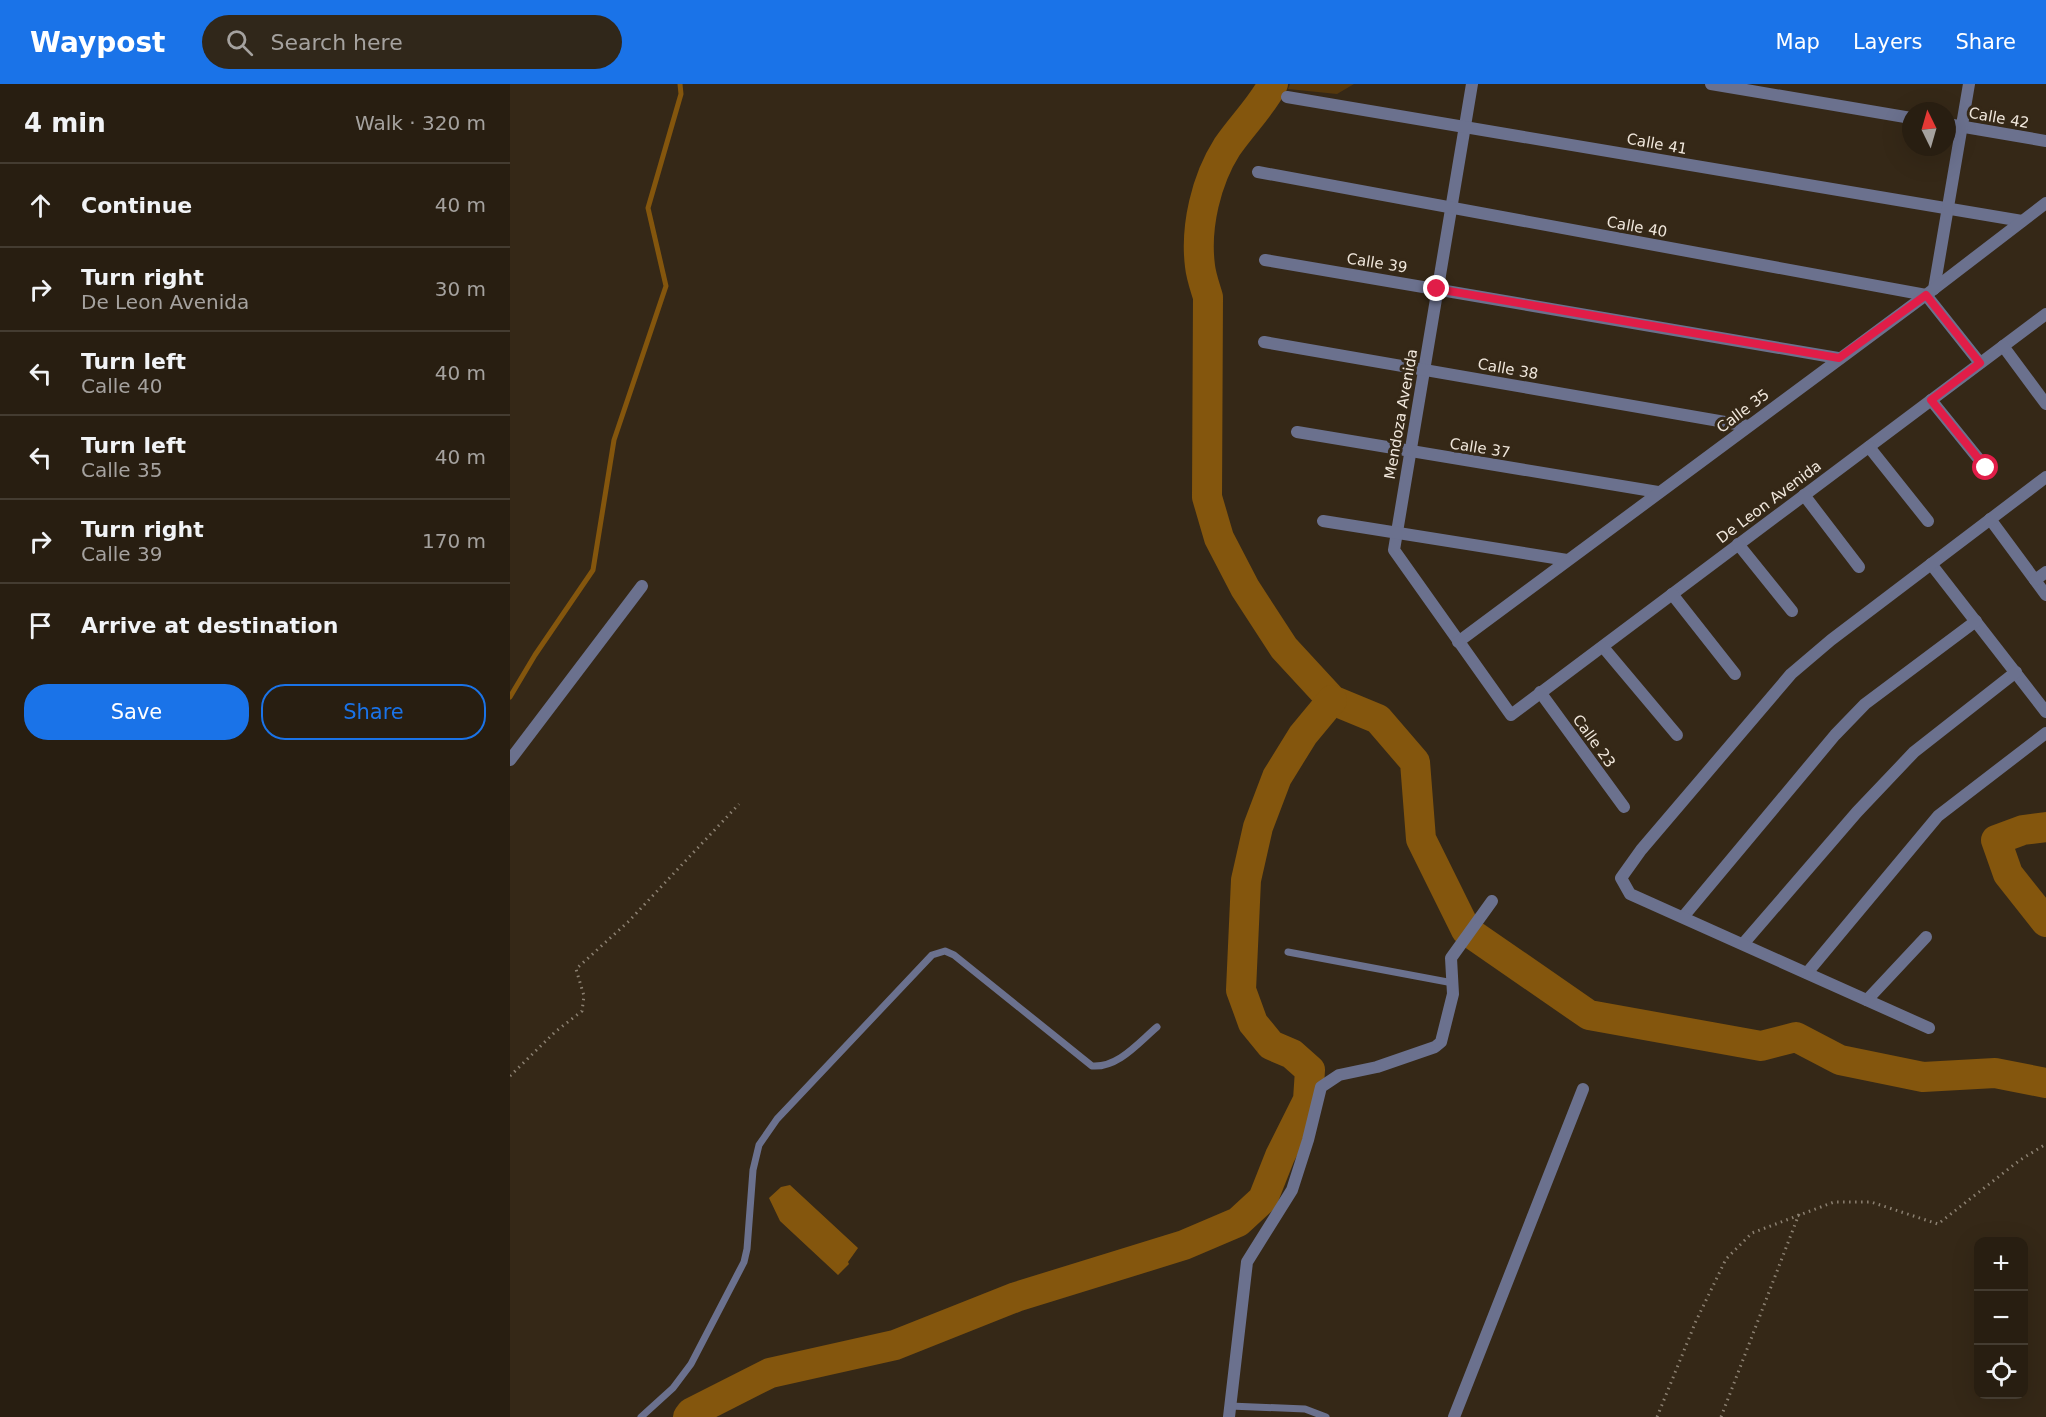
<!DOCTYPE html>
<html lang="en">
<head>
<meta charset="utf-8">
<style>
	body { margin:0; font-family:"DejaVu Sans",sans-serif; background:#30271a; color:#f1f3f6 }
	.controls { position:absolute; right:18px; bottom:18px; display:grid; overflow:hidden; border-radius:12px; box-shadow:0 6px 24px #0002 }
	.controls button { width:54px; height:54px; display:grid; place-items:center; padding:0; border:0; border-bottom:2px solid #443c31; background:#281e11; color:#f1f3f6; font:30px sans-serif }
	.compass { position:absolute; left:1392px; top:18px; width:54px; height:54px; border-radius:50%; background:#281e11; box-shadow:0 6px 24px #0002; rotate:355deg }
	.stop { position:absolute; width:18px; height:18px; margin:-14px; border:4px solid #e11d48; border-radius:50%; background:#fff }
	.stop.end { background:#e11d48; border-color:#fff; box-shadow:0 2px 6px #0008 }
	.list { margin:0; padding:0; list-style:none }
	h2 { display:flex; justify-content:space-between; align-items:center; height:78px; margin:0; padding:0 24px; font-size:26px }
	h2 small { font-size:20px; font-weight:400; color:#a5a29f }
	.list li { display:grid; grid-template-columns:39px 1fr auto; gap:18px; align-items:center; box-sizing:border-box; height:84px; padding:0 24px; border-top:2px solid #443c31 }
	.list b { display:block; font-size:22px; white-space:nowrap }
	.list p { margin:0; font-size:20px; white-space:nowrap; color:#a5a29f }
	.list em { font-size:20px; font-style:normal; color:#a5a29f }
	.actions { display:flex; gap:12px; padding:18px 24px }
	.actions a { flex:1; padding:14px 0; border:2px solid #1a73e8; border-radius:24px; text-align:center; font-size:21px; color:#1a73e8 }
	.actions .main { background:#1a73e8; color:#fff }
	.icon { flex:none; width:33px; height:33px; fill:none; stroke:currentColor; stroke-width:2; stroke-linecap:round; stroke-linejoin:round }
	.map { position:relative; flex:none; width:1536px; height:1333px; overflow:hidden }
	header { display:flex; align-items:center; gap:36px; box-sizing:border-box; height:84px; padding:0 30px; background:#1a73e8; color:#fff }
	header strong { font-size:28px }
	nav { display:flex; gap:33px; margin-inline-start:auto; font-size:21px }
	.search { width:420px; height:54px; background:#30271a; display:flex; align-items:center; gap:15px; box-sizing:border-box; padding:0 21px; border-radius:33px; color:#a5a29f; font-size:22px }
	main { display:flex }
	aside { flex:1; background:#281e11 }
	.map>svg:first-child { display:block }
	.green { fill:#55380d }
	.water { fill:#84560d }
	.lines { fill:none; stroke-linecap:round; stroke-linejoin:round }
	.stream { stroke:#84560d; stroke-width:5 }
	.river { stroke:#84560d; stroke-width:30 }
	.path { stroke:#8c8172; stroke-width:3; stroke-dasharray:1.5 4.5; stroke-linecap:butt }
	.service { stroke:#6b718e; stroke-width:7 }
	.minor { stroke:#6b718e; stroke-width:12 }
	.route { stroke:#e11d48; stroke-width:8 }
	.labels { text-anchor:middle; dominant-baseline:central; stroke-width:6; stroke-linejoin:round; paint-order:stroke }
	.street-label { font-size:15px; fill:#f1e8dd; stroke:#352817 }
</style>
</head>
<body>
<header>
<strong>Waypost</strong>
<div class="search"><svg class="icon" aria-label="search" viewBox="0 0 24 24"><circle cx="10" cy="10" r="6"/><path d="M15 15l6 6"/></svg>Search here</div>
<nav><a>Map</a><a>Layers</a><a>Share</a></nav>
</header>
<main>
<aside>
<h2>4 min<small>Walk · 320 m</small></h2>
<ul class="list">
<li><svg class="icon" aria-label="ahead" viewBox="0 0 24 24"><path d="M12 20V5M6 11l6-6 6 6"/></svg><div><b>Continue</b></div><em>40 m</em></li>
<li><svg class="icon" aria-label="right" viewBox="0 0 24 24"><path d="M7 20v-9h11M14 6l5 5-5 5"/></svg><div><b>Turn right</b><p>De Leon Avenida</p></div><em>30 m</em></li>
<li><svg class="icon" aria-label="left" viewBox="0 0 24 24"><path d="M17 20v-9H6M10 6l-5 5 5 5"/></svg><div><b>Turn left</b><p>Calle 40</p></div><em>40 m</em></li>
<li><svg class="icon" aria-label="left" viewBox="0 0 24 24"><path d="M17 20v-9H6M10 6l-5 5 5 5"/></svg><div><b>Turn left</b><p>Calle 35</p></div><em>40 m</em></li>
<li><svg class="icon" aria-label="right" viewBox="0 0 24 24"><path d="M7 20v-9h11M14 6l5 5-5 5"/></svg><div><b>Turn right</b><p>Calle 39</p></div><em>170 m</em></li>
<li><svg class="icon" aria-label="arrive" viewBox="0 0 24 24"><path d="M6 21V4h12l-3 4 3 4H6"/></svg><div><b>Arrive at destination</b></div></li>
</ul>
<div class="actions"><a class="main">Save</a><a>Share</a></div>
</aside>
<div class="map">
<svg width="1536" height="1333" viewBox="0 0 1536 1333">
	<rect width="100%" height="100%" fill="#352817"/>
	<path class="green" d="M780,0H844L827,10L778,5Z"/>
	<path class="water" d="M280,1101L348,1164L338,1178L339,1180L328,1191L270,1137L259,1114L271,1103Z"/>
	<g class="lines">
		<path class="stream" d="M0,613L25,571L83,486L104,356L156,202L138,124L171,10L170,0"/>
		<g class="river">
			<path d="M763,0C751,23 732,41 717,63C696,96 685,143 690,182C691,192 695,203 698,213L697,413L709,454L735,504L774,564L822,616L868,635L905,678L911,755L956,846L1079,931L1251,962L1286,953L1330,976L1413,993L1485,989L1536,999"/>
			<path d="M1536,743L1513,746L1486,756L1498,790L1536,838"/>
			<path d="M178,1333L181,1329L260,1289L385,1261L506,1213L674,1161L728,1138L753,1115L770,1072L798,1016L800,986L782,970L761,961L743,939L731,906L736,796L748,743L767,693L793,651L822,616"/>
		</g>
		<g class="path">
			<path d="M0,992L45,948L72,927L74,912L66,885L119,837L229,720"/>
			<path d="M1147,1333L1186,1237L1216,1175L1242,1149L1324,1118H1361L1428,1140L1510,1076L1536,1060"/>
			<path d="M1211,1333L1289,1130"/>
		</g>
		<g class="service">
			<path d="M778,868L943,899"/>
			<path d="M720,1322L795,1325L816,1333"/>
			<path d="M131,1333L163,1304L181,1280L234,1178L237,1165L243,1086L249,1061L267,1035L422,871L435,867L444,871L582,982C608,984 628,959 647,943"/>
		</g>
		<g class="minor">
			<path d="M962,0L884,466L1001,631L1536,230"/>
			<path d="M1201,0L1401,34"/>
			<path d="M777,13L1512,137"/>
			<path d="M1437,40L1536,57"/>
			<path d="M748,88L1416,211L1470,279"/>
			<path d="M755,176L1328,274"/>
			<path d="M1424,205L1459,0"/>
			<path d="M754,258L1238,342"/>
			<path d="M1493,262L1536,320"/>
			<path d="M1421,316L1476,384"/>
			<path d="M787,348L1148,408"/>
			<path d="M1359,363L1418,437"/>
			<path d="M1294,411L1349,483"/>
			<path d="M1480,435L1536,511"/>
			<path d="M813,437L1057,476"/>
			<path d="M1228,460L1282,527"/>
			<path d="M1421,480L1536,628"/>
			<path d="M1525,496L1536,488"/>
			<path d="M1162,510L1225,590"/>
			<path d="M948,558L1416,211L1536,119"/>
			<path d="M1093,563L1167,651"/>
			<path d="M1030,608L1114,723"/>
			<path d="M0,676L132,502"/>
			<path d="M1173,833L1325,651L1355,620L1466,537"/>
			<path d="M1233,860L1347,728L1404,668L1506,588"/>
			<path d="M1297,889L1428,732L1536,649"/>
			<path d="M1357,916L1416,853"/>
			<path d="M1419,944L1120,810L1111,794L1131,766L1281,590L1321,556L1536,393"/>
			<path d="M719,1333L737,1178L782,1106L798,1056L811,1003L829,991L867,983L925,963L931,958L943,910L941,874L982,817"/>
			<path d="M944,1333L1073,1005"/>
		</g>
	</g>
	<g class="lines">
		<path class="route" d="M927,205L1329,274L1416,211L1470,279L1421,316L1476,384"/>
	</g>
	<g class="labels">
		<g class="street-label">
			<text transform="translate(1489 34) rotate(10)">Calle 42</text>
			<text transform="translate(1147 60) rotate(10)">Calle 41</text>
			<text transform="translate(1127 143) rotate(10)">Calle 40</text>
			<text transform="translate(867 179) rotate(9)">Calle 39</text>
			<text transform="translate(998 285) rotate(10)">Calle 38</text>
			<text transform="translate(1233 327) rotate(-37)">Calle 35</text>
			<text transform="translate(891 330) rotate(-80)">Mendoza Avenida</text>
			<text transform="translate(970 364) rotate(9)">Calle 37</text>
			<text transform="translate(1259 418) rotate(-37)">De Leon Avenida</text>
			<text transform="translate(1084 657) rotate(54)">Calle 23</text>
		</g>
	</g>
</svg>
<div class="controls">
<button>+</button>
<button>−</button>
<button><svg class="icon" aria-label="locate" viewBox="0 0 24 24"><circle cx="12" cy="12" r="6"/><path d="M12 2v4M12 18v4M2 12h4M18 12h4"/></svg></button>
</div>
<svg class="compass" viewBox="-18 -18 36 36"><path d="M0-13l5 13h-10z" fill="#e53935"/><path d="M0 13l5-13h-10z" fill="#a5a29f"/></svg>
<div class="stop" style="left:1476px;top:384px"></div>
<div class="stop end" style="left:927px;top:205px"></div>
</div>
</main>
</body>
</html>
